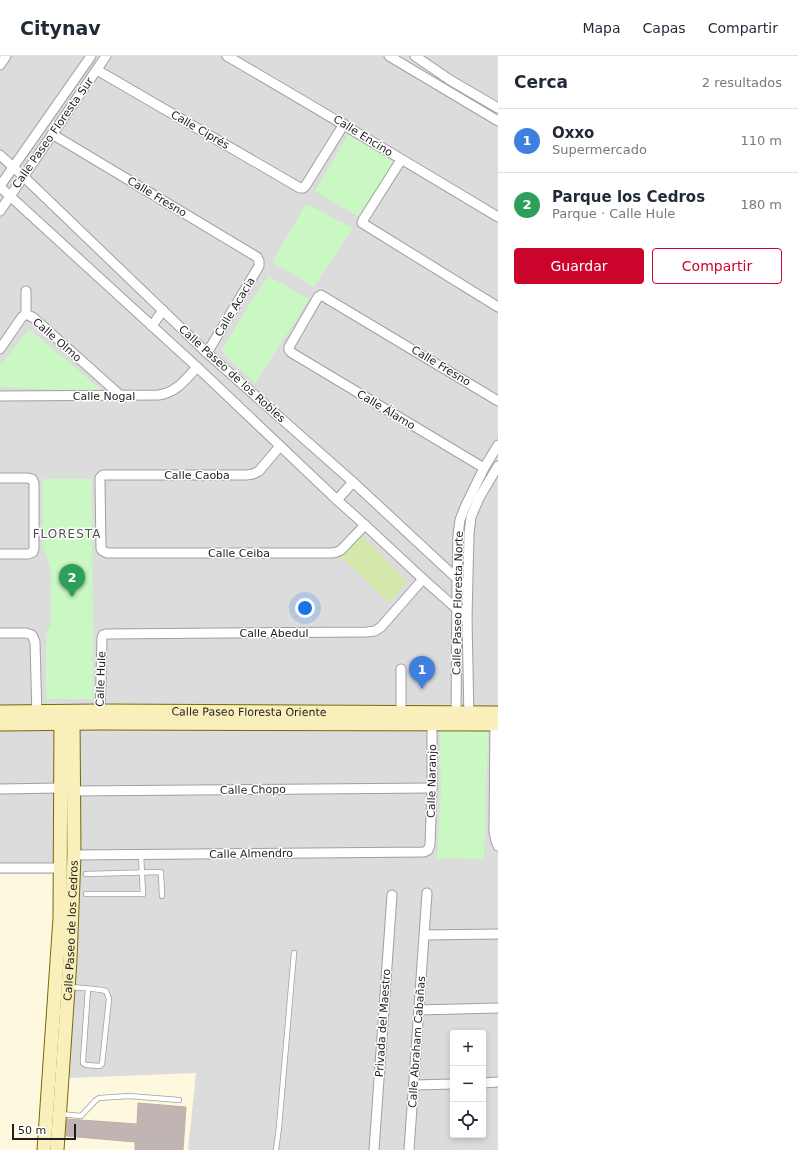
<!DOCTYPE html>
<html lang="es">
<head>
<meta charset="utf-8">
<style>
	body { margin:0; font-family:"DejaVu Sans",sans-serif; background:#f2f2f3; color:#1f2937 }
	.controls { position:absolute; right:12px; bottom:12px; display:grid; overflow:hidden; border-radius:4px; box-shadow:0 2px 6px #0003 }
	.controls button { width:36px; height:36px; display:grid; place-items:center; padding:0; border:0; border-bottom:1px solid #e0e1e3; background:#fff; color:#1f2937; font:20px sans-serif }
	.scale { position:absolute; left:12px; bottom:10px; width:64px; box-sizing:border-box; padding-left:4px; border:2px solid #1f1f1f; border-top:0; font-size:11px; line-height:14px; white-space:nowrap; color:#1f1f1f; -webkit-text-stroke:3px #fff; paint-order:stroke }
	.you { position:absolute; left:305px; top:552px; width:14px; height:14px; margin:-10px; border:3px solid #fff; border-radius:50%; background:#1a73e8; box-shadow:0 0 0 6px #1a73e833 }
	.badge { display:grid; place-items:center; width:26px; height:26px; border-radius:50%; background:#ca042b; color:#fff; font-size:13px; font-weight:700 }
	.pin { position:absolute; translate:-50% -33px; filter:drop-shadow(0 1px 2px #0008) }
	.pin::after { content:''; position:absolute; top:21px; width:14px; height:12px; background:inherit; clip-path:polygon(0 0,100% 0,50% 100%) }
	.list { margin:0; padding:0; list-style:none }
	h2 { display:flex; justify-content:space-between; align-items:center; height:52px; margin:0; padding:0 16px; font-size:17px }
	h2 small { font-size:13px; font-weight:400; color:#747a83 }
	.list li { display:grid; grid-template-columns:26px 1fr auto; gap:12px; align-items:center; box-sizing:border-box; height:64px; padding:0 16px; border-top:1px solid #e0e1e3 }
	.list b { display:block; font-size:15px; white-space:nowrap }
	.list p { margin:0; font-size:13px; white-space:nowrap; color:#747a83 }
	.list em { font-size:13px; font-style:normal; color:#747a83 }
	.actions { display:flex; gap:8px; padding:12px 16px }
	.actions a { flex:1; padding:9px 0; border:1px solid #ca042b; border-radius:4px; text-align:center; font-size:14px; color:#ca042b }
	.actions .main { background:#ca042b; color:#fff }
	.icon { flex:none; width:22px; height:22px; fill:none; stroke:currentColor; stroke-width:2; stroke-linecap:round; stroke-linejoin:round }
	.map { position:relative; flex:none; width:498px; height:1094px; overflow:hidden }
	header { display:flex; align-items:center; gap:24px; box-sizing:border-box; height:56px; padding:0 20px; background:#fff; border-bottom:1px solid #e0e1e3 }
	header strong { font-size:19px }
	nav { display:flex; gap:22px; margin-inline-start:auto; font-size:14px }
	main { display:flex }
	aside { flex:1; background:#fff }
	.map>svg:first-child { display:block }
	.residential { fill:#dddcdc; fill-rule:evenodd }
	.education { fill:#fef8df }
	.grass { fill:#d6e9ac }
	.park { fill:#caf8c3 }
	.building { fill:#c0b5b2; stroke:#c1aea8 }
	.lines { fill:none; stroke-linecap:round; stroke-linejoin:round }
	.service-casing { stroke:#a0a0a0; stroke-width:6 }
	.minor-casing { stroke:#a0a0a0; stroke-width:11 }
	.secondary-casing { stroke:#756b07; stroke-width:15 }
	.service { stroke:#fff; stroke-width:4.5 }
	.minor { stroke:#fff; stroke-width:9 }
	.secondary { stroke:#f8efba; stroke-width:13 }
	.labels { text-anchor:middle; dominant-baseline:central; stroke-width:3; stroke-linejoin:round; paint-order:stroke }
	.street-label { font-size:11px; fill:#1f1f1f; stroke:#fff }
	.neighbourhood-label { font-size:12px; letter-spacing:1px; fill:#525252; stroke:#fff }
</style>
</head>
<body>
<header>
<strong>Citynav</strong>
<nav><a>Mapa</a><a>Capas</a><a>Compartir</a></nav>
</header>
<main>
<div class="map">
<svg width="498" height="1094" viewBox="0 0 498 1094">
	<rect width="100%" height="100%" fill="#f0eae5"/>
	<path class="residential" d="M0,0H498V1094H0ZM453,977H483V1079H453Z"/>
	<g class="education">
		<path d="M0,818H57L41,1094H0Z"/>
		<path d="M196,1017L188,1094H63L69,1022Z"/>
	</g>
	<path class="grass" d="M362,479L407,526L388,547L340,500Z"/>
	<g class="park">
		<path d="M348,79L394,106L359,161L315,135Z"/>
		<path d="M306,148L353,172L314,231L272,206Z"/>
		<path d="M268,220L309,243L255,328L221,294Z"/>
		<path d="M29,273L104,336L0,331V310Z"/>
		<path d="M43,423H92L93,643H46V579L51,568V514L43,490Z"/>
		<path d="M440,674L488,675L484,803L437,802L441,735Z"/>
	</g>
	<path class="building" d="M138,1047L186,1051L183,1094H135V1086L66,1080L67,1063L137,1068Z"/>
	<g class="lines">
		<g class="service-casing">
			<g id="service">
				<path d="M86,818L161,816L162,840"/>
				<path d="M86,838H143L141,799"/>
				<path d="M70,931C82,932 95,932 106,935L109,943L102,1008L100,1010L86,1009L83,1007V1004L88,933"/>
				<path d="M60,1058L81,1060L95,1045L99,1042L129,1040L179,1044"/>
				<path d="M276,1094L279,1071L294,897"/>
			</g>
		</g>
		<g class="minor-casing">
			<g id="minor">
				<path d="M227,0C318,53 408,107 498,161"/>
				<path d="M389,0L498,65"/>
				<path d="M415,0L450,24L498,52"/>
				<path d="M0,9L6,0"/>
				<path d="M97,14L300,132H303L306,129L344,68"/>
				<path d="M52,78L257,201L259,205V210L207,297"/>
				<path d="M0,99L23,120L207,297L353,426L467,532"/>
				<path d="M401,104L363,164L362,167L498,251"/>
				<path d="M0,130L91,0"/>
				<path d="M0,131L197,311L337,444L365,469L423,523L467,562"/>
				<path d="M0,155L106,0"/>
				<path d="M26,258L34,262L121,340"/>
				<path d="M26,258V235"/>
				<path d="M152,270L163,254"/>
				<path d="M0,293L22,261L26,258"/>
				<path d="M0,340L159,339C177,336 185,324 197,311"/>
				<path d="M280,390L259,415L253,418L246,419H103L100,422V424L101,493L103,495L107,497H332L337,496L341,494L365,469"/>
				<path d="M484,412L292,297L289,294V291L318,241L321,239L498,345"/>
				<path d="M0,422H27L32,423L34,427V492L33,496L28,498H0"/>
				<path d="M337,444L353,426"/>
				<path d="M0,577H26L32,579L35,586L37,661"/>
				<path d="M401,613V656"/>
				<path d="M100,659L102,582L103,579L106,578L367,576L375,575L381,571L423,523"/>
				<path d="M456,662L457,522L458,479L460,464L465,451L484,412L498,389"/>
				<path d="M495,662L494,776L496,785L498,790"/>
				<path d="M469,663L467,562L469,478L471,461L479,442L498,410"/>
				<path d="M0,733L60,732"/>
				<path d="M73,735L432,732"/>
				<path d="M74,799L424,796L428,794L430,789L432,732V663"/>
				<path d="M0,812H61"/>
				<path d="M425,879L498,878"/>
				<path d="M419,954L498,952"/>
				<path d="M483,1027L498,1026"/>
				<path d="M414,1029L453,1028"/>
				<path d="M374,1094L392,839"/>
				<path d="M409,1094L427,837"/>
			</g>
		</g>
		<g class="secondary-casing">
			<g id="secondary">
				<path id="s1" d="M0,656L100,655L498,657"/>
				<path d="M0,668L99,667L498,668"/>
				<path d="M44,1094L60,862L61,660"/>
				<path id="s2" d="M57,1094L70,904L74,799L73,658"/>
			</g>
		</g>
		<use href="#service" class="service"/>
		<use href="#minor" class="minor"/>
		<use href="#secondary" class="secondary"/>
	</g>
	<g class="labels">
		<g class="street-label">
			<text transform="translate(200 74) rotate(30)">Calle Ciprés</text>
			<text transform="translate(53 77) rotate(-55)">Calle Paseo Floresta Sur</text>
			<text transform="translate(363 80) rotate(32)">Calle Encino</text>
			<text transform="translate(157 141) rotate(31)">Calle Fresno</text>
			<text transform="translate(235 251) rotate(-59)">Calle Acacia</text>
			<text transform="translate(57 284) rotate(41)">Calle Olmo</text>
			<text transform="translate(441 310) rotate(31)">Calle Fresno</text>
			<text transform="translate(232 318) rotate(42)">Calle Paseo de los Robles</text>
			<text x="104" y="340">Calle Nogal</text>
			<text transform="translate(386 354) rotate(31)">Calle Álamo</text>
			<text x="197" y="419">Calle Caoba</text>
			<text x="239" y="497">Calle Ceiba</text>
			<text transform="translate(458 547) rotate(-89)">Calle Paseo Floresta Norte</text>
			<text x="274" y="577">Calle Abedul</text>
			<text transform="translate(101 623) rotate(-88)">Calle Hule</text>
			<text stroke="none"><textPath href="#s1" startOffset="249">Calle Paseo Floresta Oriente</textPath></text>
			<text transform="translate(432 725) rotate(-89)">Calle Naranjo</text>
			<text transform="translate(253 734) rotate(-1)">Calle Chopo</text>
			<text transform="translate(251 798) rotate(-1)">Calle Almendro</text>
			<text stroke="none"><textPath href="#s2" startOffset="220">Calle Paseo de los Cedros</textPath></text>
			<text transform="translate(383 967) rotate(-86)">Privada del Maestro</text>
			<text transform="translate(417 986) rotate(-86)">Calle Abraham Cabañas</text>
		</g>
		<g class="neighbourhood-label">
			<text x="67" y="478">FLORESTA</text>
		</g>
	</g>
</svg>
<div class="controls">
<button>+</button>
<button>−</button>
<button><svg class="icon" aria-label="locate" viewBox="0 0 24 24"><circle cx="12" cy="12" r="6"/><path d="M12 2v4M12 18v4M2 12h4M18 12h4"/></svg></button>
</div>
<div class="scale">50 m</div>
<div class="you"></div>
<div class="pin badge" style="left:422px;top:633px;background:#3f7fe0">1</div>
<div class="pin badge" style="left:72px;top:541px;background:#2e9e5b">2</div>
</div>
<aside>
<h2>Cerca<small>2 resultados</small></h2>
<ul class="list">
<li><span class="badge" style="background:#3f7fe0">1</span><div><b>Oxxo</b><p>Supermercado</p></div><em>110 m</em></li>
<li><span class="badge" style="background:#2e9e5b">2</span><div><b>Parque los Cedros</b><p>Parque · Calle Hule</p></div><em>180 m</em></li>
</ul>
<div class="actions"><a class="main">Guardar</a><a>Compartir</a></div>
</aside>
</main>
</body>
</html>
